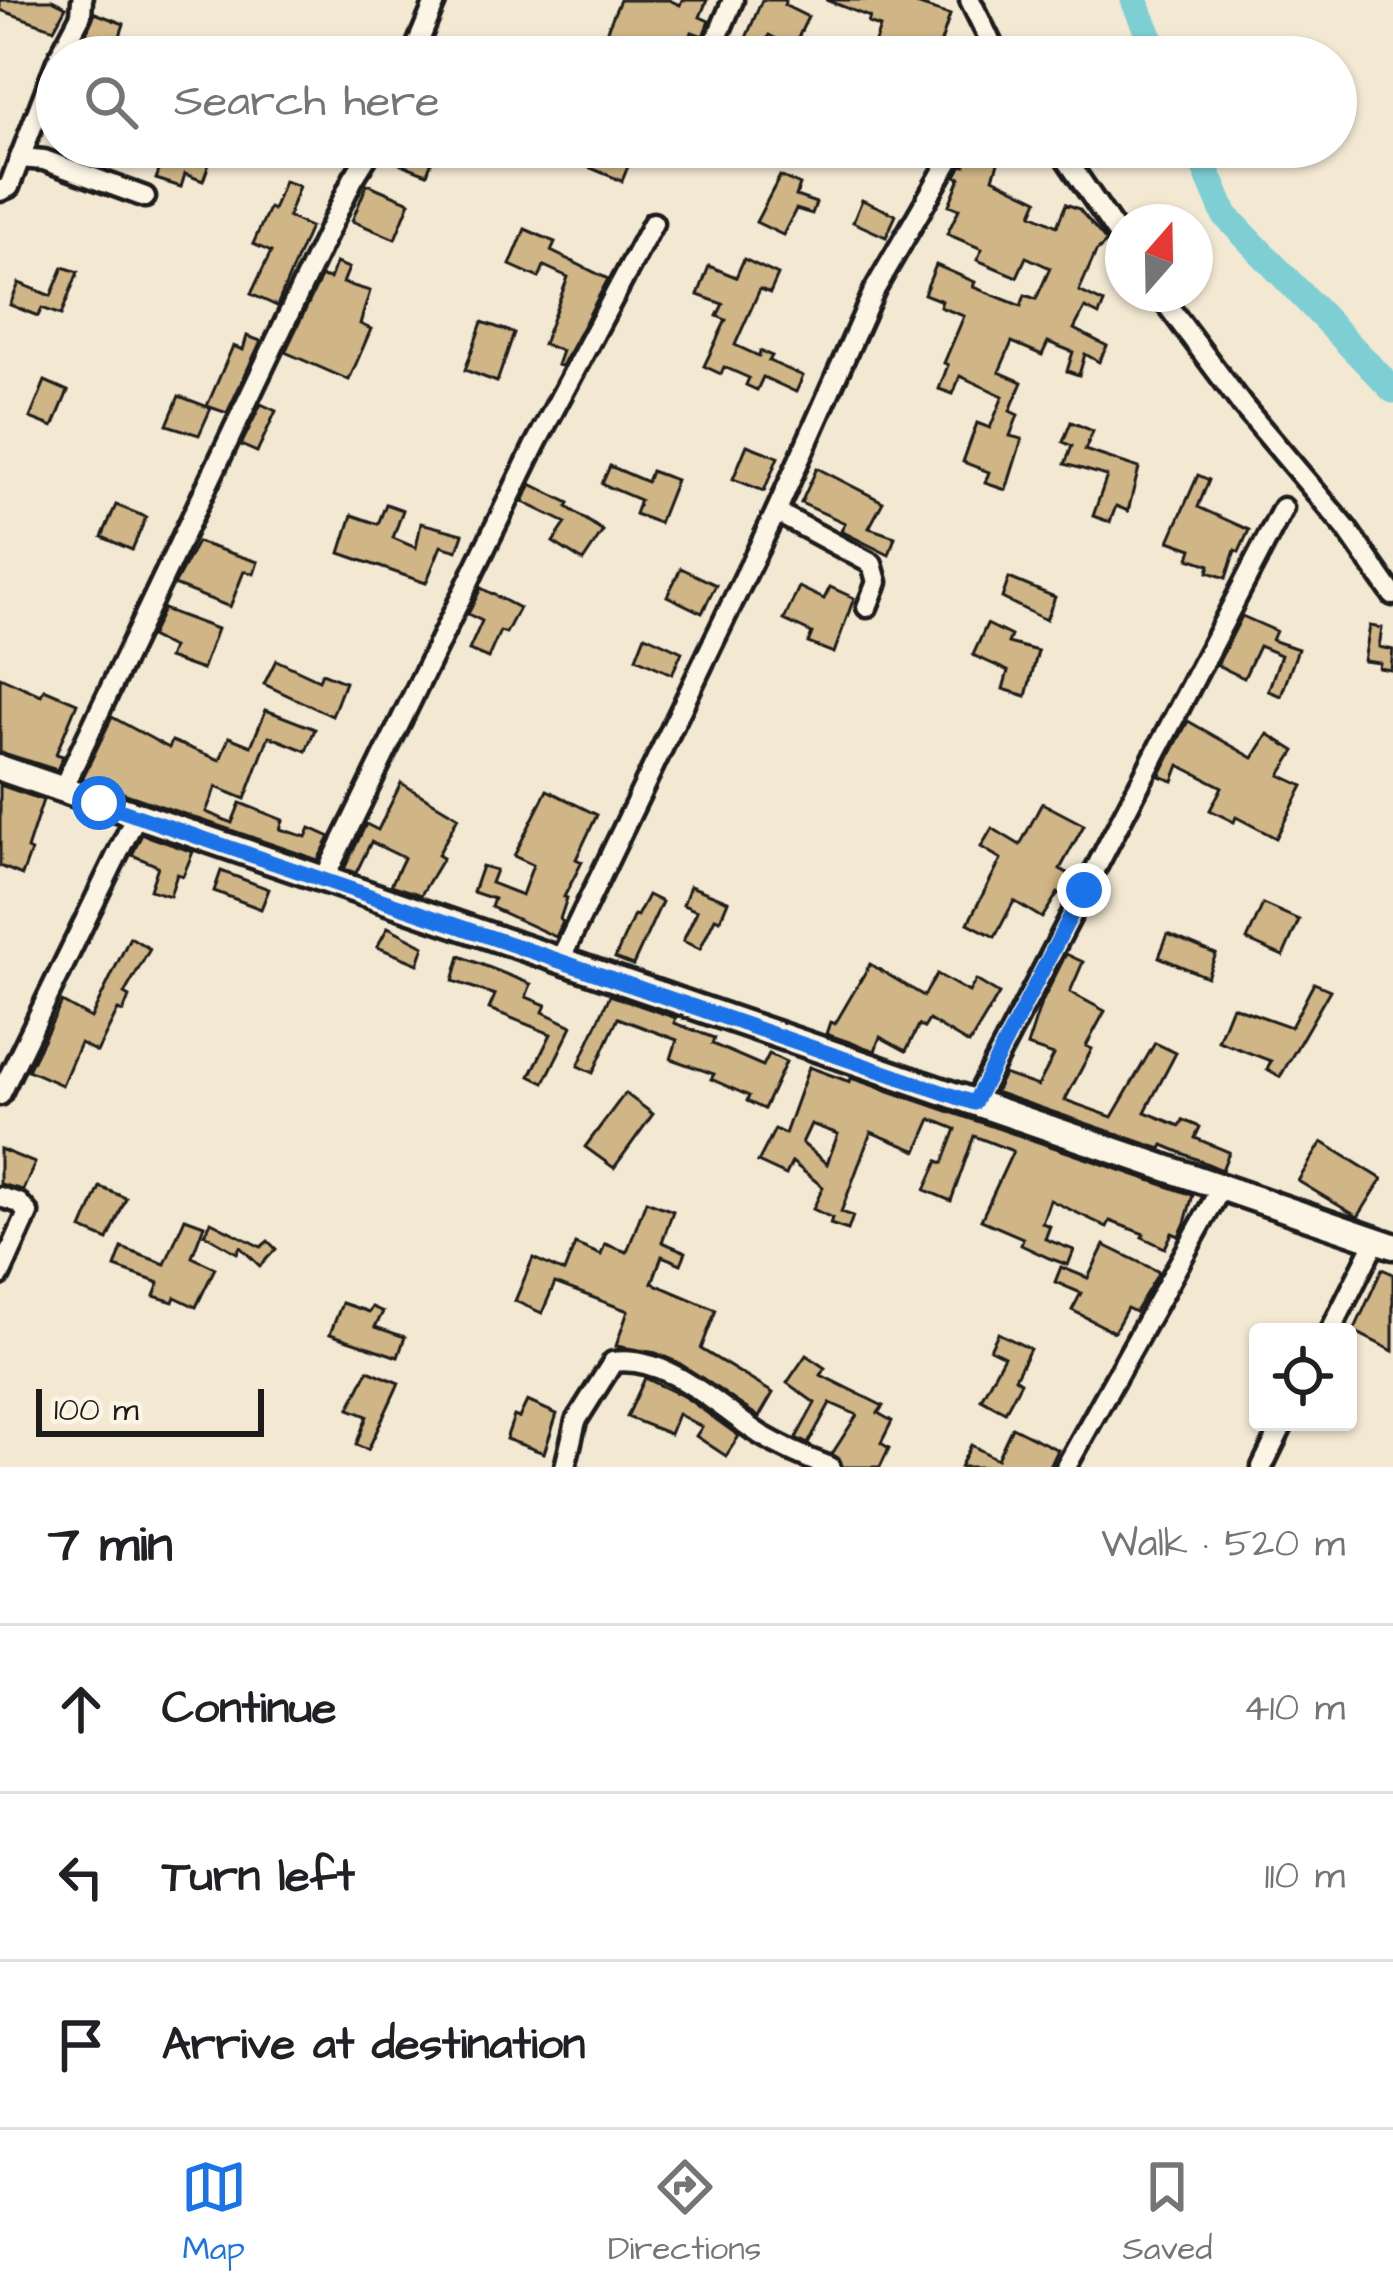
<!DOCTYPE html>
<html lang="en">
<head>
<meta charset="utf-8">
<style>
	body { margin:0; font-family:"Architects Daughter",sans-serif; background:#f2f2f2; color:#202124 }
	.controls { position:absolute; right:36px; bottom:36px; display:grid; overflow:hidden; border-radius:12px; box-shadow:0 3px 9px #0004 }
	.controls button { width:108px; height:108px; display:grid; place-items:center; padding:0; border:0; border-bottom:3px solid #e0e0e0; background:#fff; color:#202124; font:60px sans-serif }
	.compass { position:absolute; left:1105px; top:204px; width:108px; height:108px; border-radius:50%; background:#fff; box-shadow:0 3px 9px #0004; rotate:20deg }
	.scale { position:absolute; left:36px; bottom:30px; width:228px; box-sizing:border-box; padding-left:12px; border:6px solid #1c1c1c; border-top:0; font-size:33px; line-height:42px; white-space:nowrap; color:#1c1c1c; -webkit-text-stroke:9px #fcf5e5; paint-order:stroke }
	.stop { position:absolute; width:36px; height:36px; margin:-27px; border:9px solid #1a73e8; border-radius:50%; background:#fff }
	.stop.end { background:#1a73e8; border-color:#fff; box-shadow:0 3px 12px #0008 }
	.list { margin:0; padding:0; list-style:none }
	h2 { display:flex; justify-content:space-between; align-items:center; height:156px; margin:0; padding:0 48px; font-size:51px }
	h2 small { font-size:39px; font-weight:400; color:#757577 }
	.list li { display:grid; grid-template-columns:78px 1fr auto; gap:36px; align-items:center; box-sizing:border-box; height:168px; padding:0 48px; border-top:3px solid #e0e0e0 }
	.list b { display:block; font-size:45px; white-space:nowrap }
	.list em { font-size:39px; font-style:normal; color:#757577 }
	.icon { flex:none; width:66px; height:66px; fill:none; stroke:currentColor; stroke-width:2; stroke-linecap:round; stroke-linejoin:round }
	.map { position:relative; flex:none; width:1393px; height:1467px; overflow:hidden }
	.search { position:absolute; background:#fff; box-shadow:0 3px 9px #0004; left:36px; right:36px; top:36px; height:132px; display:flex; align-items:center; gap:30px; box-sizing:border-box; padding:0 42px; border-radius:66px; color:#757577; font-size:45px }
	.sheet { height:660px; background:#fff }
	nav { display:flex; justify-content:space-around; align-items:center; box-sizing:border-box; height:168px; border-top:3px solid #e0e0e0; background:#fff; font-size:33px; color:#757577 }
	nav a { display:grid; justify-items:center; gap:6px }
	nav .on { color:#1a73e8 }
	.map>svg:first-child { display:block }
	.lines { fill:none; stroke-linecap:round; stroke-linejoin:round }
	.river { stroke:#7dcfd4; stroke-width:27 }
	.building { fill:#d0b586; stroke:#1c1c1c; stroke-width:3; fill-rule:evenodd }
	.street-casing { stroke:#1c1c1c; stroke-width:27 }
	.secondary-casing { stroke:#1c1c1c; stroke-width:33 }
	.street { stroke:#fcf5e5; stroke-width:18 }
	.secondary { stroke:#fcf5e5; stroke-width:24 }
	.route { stroke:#1a73e8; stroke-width:15 }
</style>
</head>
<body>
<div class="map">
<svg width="1393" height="1467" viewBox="0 0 1393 1467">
	<rect width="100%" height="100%" fill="#f3e8d2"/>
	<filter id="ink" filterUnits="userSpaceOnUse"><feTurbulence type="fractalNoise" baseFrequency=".00833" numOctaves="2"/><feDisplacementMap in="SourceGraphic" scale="24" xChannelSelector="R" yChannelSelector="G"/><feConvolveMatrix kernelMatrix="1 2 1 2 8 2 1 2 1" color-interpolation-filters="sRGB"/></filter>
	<g filter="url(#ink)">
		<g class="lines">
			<g class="river">
				<path d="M1134,0L1158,57"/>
				<path d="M1196,147L1225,215L1393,390"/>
			</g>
		</g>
		<g class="building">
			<path d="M0,0H52L66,7L54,29L0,10Z"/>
			<path d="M620,0H669L680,5L682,0H707L700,17L709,21L703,36L692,32L683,57H605L597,53Z"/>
			<path d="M762,0H786L784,5L808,17L793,48L769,35L760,57H738Z"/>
			<path d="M826,0H917L916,4L950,15L940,45L970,57H921L900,46L896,57H870L880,27L868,23L870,17Z"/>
			<path d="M95,13L124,24L120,36L130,40L124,54L112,49L110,54L85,46L83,40Z"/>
			<path d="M118,147H215L203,181L185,174L181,187L156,179L160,168L156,163Z"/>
			<path d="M392,147H437L427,174L387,159Z"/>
			<path d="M588,147H636L622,181L581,164Z"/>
			<path d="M971,147L1002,151L993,178L1038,200L1032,214L1057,226L1066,204L1079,209L1107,242L1096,252L1079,291L1104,303L1099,315L1085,308L1074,329L1107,346L1099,362L1085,354L1079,375L1067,371L1073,352L1048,342L1042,355L1012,342L999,372L1022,382L1010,411L1018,415L1010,436L1022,439L1006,490L985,483L989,472L963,462L977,423L990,428L1003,396L960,376L953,394L939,389L948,365L944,363L964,316L940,307L942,301L924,294L936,265L975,282L973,287L1021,306L1025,295L1036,299L1050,268L1026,257L1017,277L977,260L982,249L947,234L959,209L949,205L960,178L956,176L962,165L965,166Z"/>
			<path d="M780,176L800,185L796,196L816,203L812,214L796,209L783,235L756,222Z"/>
			<path d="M284,181L299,186L288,217L310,227L277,306L251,294L271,252L253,244L269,208L273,210Z"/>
			<path d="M367,184L410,202L395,239L352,221Z"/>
			<path d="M862,200L896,215L886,237L853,222Z"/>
			<path d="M525,229L555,242L551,251L608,279L562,366L557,365L562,351L543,344L568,277L544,266L539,278L510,265Z"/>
			<path d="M744,259L778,275L770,293L760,289L735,345L759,356L760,351L772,356L769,361L803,376L796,392L763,377L757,390L746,385L749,378L724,367L721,374L704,366L726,320L717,316L723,304L698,295L709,266L736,277Z"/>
			<path d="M336,263L349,268L343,283L370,291L360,324L371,329L349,380L285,352L321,277L330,279Z"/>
			<path d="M63,267L78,272L61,315L42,308L38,316L10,305L19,283L51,296Z"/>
			<path d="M482,322L514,333L497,382L465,370Z"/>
			<path d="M247,336L261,341L227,413L207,406L233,346L243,350Z"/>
			<path d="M45,381L68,391L53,427L30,418Z"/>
			<path d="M179,396L211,408L199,435L167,425Z"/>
			<path d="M261,404L276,411L257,452L241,445Z"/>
			<path d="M1071,422L1093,431L1085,450L1139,468L1128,511L1116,506L1110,522L1093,516L1107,476L1065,464L1072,446L1063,442Z"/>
			<path d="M747,445L778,457L764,491L733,479Z"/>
			<path d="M610,466L647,482L651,471L676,480L659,523L635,514L640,500L602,484Z"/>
			<path d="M817,468L883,502L869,528L895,537L889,555L841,531L845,523L801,503Z"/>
			<path d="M1198,475L1209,480L1198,507L1249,530L1239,552L1235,550L1226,578L1208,572L1210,565L1189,558L1192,549L1169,541Z"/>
			<path d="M531,484L569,503L567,507L603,531L583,561L553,542L566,523L523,502Z"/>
			<path d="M386,504L403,510L393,538L416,548L421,523L463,534L457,551L441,546L426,583L340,553L352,515L378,524Z"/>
			<path d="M116,505L146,517L132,550L102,537Z"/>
			<path d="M197,542L258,562L254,574L244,571L230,607L174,585Z"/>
			<path d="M681,568L716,585L702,613L667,596Z"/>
			<path d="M1009,578L1055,597L1046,620L1002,598Z"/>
			<path d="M799,587L824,599L830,587L854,598L834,653L808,643L812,633L784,620Z"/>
			<path d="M481,588L519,608L506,633L500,631L488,658L469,650L482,621L468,614Z"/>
			<path d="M163,609L217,629L202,670L168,658L172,648L150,637Z"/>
			<path d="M1242,616L1276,631L1272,640L1298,649L1281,696L1268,691L1281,655L1259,646L1244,678L1217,665Z"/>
			<path d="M987,624L1011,636L1008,643L1038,651L1026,696L1003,689L1008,671L973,655Z"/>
			<path d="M1370,626L1382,628L1379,647L1393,650L1391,670L1379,668L1380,663L1364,661Z"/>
			<path d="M645,635L682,652L672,674L636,658Z"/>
			<path d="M276,660L319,680L322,673L345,682L332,716L264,684Z"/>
			<path d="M0,677L41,695L44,689L77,703L56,754L63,756L57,770L0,752Z"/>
			<path d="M266,710L315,729L306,751L269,736L245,799L216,787L206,812L232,823L240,803L283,820L280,829L306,837L310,828L330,837L318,860L82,779L112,717L169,748L172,741L220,760L229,737L251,746Z"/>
			<path d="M1188,721L1253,758L1268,734L1295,751L1280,775L1303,786L1276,838L1236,817L1234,822L1210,810L1222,787L1179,765L1173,781L1159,776Z"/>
			<path d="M401,783L458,817L438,855L443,858L421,895L391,885L404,858L371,842L356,873L344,869L366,824L378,830Z"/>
			<path d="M0,785L43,800L27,849L31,851L22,875L0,866Z"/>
			<path d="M547,790L597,815L576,859L582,862L564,897L567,898L560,919L563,922L556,937L491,907L494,899L473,892L482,866L496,870L491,883L522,895L533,865L514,856Z"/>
			<path d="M1042,803L1084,825L1060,869L1076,878L1066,897L1058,893L1042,918L1014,901L995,937L968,923L1001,859L981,847L992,828L1020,845Z"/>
			<path d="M142,834L193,852L183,876L177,874L170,896L150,890L158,866L132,855Z"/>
			<path d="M221,871L269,889L261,909L214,891Z"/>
			<path d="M690,886L728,901L720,920L715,918L700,949L683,941L697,911L683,905Z"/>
			<path d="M648,895L662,902L633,965L615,958L634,915L637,916Z"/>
			<path d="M1263,904L1299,920L1283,956L1247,940Z"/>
			<path d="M388,927L424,946L418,964L377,947Z"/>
			<path d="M1168,934L1216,954L1207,977L1159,957Z"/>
			<path d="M130,937L150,949L124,994L129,997L123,1012L118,1010L97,1052L80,1043L62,1085L28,1070L62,1002L91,1018Z"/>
			<path d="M1066,954L1083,962L1070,992L1105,1011L1086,1046L1092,1049L1065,1100L1112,1117L1155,1043L1176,1053L1145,1112L1180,1126L1183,1120L1200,1127L1195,1138L1229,1152L1222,1170L1163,1145L1161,1149L995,1092L1004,1074L1038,1086L1054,1055L1027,1046L1040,1006Z"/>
			<path d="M460,956L531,984L526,997L546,1005L543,1012L572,1026L544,1083L530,1076L551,1034L489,1009L495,995L453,981Z"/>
			<path d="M870,964L924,996L937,974L969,992L976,980L999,994L969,1044L929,1020L924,1028L919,1025L906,1051L880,1037L875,1051L826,1034L830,1022L835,1024Z"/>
			<path d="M1314,983L1330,990L1280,1077L1267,1070L1271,1061L1218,1041L1232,1006L1291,1027Z"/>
			<path d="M610,995L676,1018L674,1023L714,1038L712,1044L763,1066L769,1054L786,1062L764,1109L747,1101L749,1096L711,1079L714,1074L671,1059L677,1040L618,1018L593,1073L578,1066Z"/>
			<path d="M809,1067L850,1082L851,1078L1193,1195L1185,1223L1179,1236L1172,1233L1165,1248L1142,1237L1144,1234L1110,1221L1107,1227L1050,1200L1042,1223L1050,1226L1045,1239L1074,1250L1068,1265L1049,1258L1021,1245L1023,1238L981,1220L1013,1151L974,1136L951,1201L925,1190L938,1161L943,1163L956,1129L931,1119L917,1151L871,1132L841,1212L853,1216L848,1230L830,1224L832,1218L813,1209L823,1187L792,1162L786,1175L758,1162L775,1129L785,1134ZM811,1124L838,1134L827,1164L802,1143Z"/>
			<path d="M625,1093L653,1114L614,1168L585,1147Z"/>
			<path d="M1322,1142L1382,1179L1358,1217L1298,1181Z"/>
			<path d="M0,1149L35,1163L23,1190L0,1184Z"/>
			<path d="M100,1187L126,1198L108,1240L82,1229Z"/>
			<path d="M646,1201L673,1211L662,1242L686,1252L681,1264L662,1256L652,1283L716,1310L701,1349L773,1393L759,1417L679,1363L656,1353L616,1346L628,1311L555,1283L542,1313L515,1301L533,1258L564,1272L575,1244L601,1255L605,1244L627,1252Z"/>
			<path d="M185,1218L204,1225L192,1257L215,1268L196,1307L175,1297L173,1302L154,1296L159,1283L115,1267L122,1248L165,1264Z"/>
			<path d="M211,1222L261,1247L268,1241L276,1249L260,1266L240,1247L237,1253L204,1234Z"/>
			<path d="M1104,1245L1159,1272L1135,1312L1127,1308L1114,1332L1072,1310L1081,1293L1055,1282L1061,1267L1088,1278Z"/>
			<path d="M1382,1269L1393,1274V1351L1354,1331Z"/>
			<path d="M342,1303L369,1312L372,1307L383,1312L375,1327L405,1337L398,1357L330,1334Z"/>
			<path d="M998,1333L1030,1349L1015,1378L1021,1382L1005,1412L981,1399L1004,1356L990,1349Z"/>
			<path d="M806,1355L825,1368L821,1375L883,1406L878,1413L892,1421L881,1443L889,1448L880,1467H843L832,1454L857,1415L830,1403L808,1444L796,1438L815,1403L787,1383Z"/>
			<path d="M368,1370L399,1383L368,1450L356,1445L367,1416L349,1409Z"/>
			<path d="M645,1378L685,1397L739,1436L726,1456L696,1436L702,1427L678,1414L670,1434L627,1417Z"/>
			<path d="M527,1401L557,1414L544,1453L506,1439L514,1416L519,1418Z"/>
			<path d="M1012,1427L1058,1450L1050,1467H960L971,1445L997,1459Z"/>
		</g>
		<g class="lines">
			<g class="street-casing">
				<g id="street">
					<path d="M970,0L998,57"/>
					<path d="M59,57L81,15L82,0"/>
					<path d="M412,57L436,0"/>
					<path d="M709,57L733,0"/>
					<path d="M1058,147L1123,242"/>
					<path d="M20,158L44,160L145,197"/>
					<path d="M0,191L9,187L57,61"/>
					<path d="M1159,294L1242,405L1346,528L1393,595"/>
					<path d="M776,512L872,564L877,582L867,607"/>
					<path d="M62,790L353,179L373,147"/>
					<path d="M324,879L535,445L653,223"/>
					<path d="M560,960L776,512L875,289L957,147"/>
					<path d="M0,1095L136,816"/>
					<path d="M974,1103L1283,508"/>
					<path d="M0,1197L19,1203L28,1213L0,1275"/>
					<path d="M1330,1332L1376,1240"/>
					<path d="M565,1467L576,1421L613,1362C668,1354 719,1408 761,1435C783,1448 806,1458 830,1467"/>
					<path d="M1066,1467L1221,1188"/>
					<path d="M1262,1467L1284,1422"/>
				</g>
			</g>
			<g class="secondary-casing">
				<path id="secondary" d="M0,768L1393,1246"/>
			</g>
			<use href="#street" class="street"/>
			<use href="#secondary" class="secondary"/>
		</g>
	</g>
	<g class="lines" filter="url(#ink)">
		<path class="route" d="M99,803L974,1103L1084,890"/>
	</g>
</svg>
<div class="controls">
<button><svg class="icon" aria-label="locate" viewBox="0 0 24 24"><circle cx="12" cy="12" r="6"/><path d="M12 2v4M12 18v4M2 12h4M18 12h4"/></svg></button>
</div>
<svg class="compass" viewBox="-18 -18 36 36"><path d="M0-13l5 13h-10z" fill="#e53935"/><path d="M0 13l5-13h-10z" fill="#757577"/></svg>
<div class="scale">100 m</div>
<div class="stop" style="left:99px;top:803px"></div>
<div class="stop end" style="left:1084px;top:890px"></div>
<div class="search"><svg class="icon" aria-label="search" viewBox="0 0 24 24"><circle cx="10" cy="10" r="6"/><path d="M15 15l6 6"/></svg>Search here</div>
</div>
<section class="sheet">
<h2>7 min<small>Walk · 520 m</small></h2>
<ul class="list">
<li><svg class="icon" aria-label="ahead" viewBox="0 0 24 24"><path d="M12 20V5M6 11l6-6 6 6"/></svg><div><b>Continue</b></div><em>410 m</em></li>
<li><svg class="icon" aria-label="left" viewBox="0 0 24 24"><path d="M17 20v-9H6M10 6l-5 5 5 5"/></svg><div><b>Turn left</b></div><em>110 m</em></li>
<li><svg class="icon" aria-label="arrive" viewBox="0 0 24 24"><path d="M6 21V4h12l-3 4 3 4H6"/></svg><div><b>Arrive at destination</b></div></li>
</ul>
</section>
<nav>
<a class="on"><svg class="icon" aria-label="map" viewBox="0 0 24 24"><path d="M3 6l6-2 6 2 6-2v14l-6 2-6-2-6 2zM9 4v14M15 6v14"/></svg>Map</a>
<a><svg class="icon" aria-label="directions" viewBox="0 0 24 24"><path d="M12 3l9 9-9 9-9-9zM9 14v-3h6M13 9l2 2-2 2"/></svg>Directions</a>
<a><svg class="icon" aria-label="saved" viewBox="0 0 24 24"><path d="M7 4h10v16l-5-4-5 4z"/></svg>Saved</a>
</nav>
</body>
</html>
